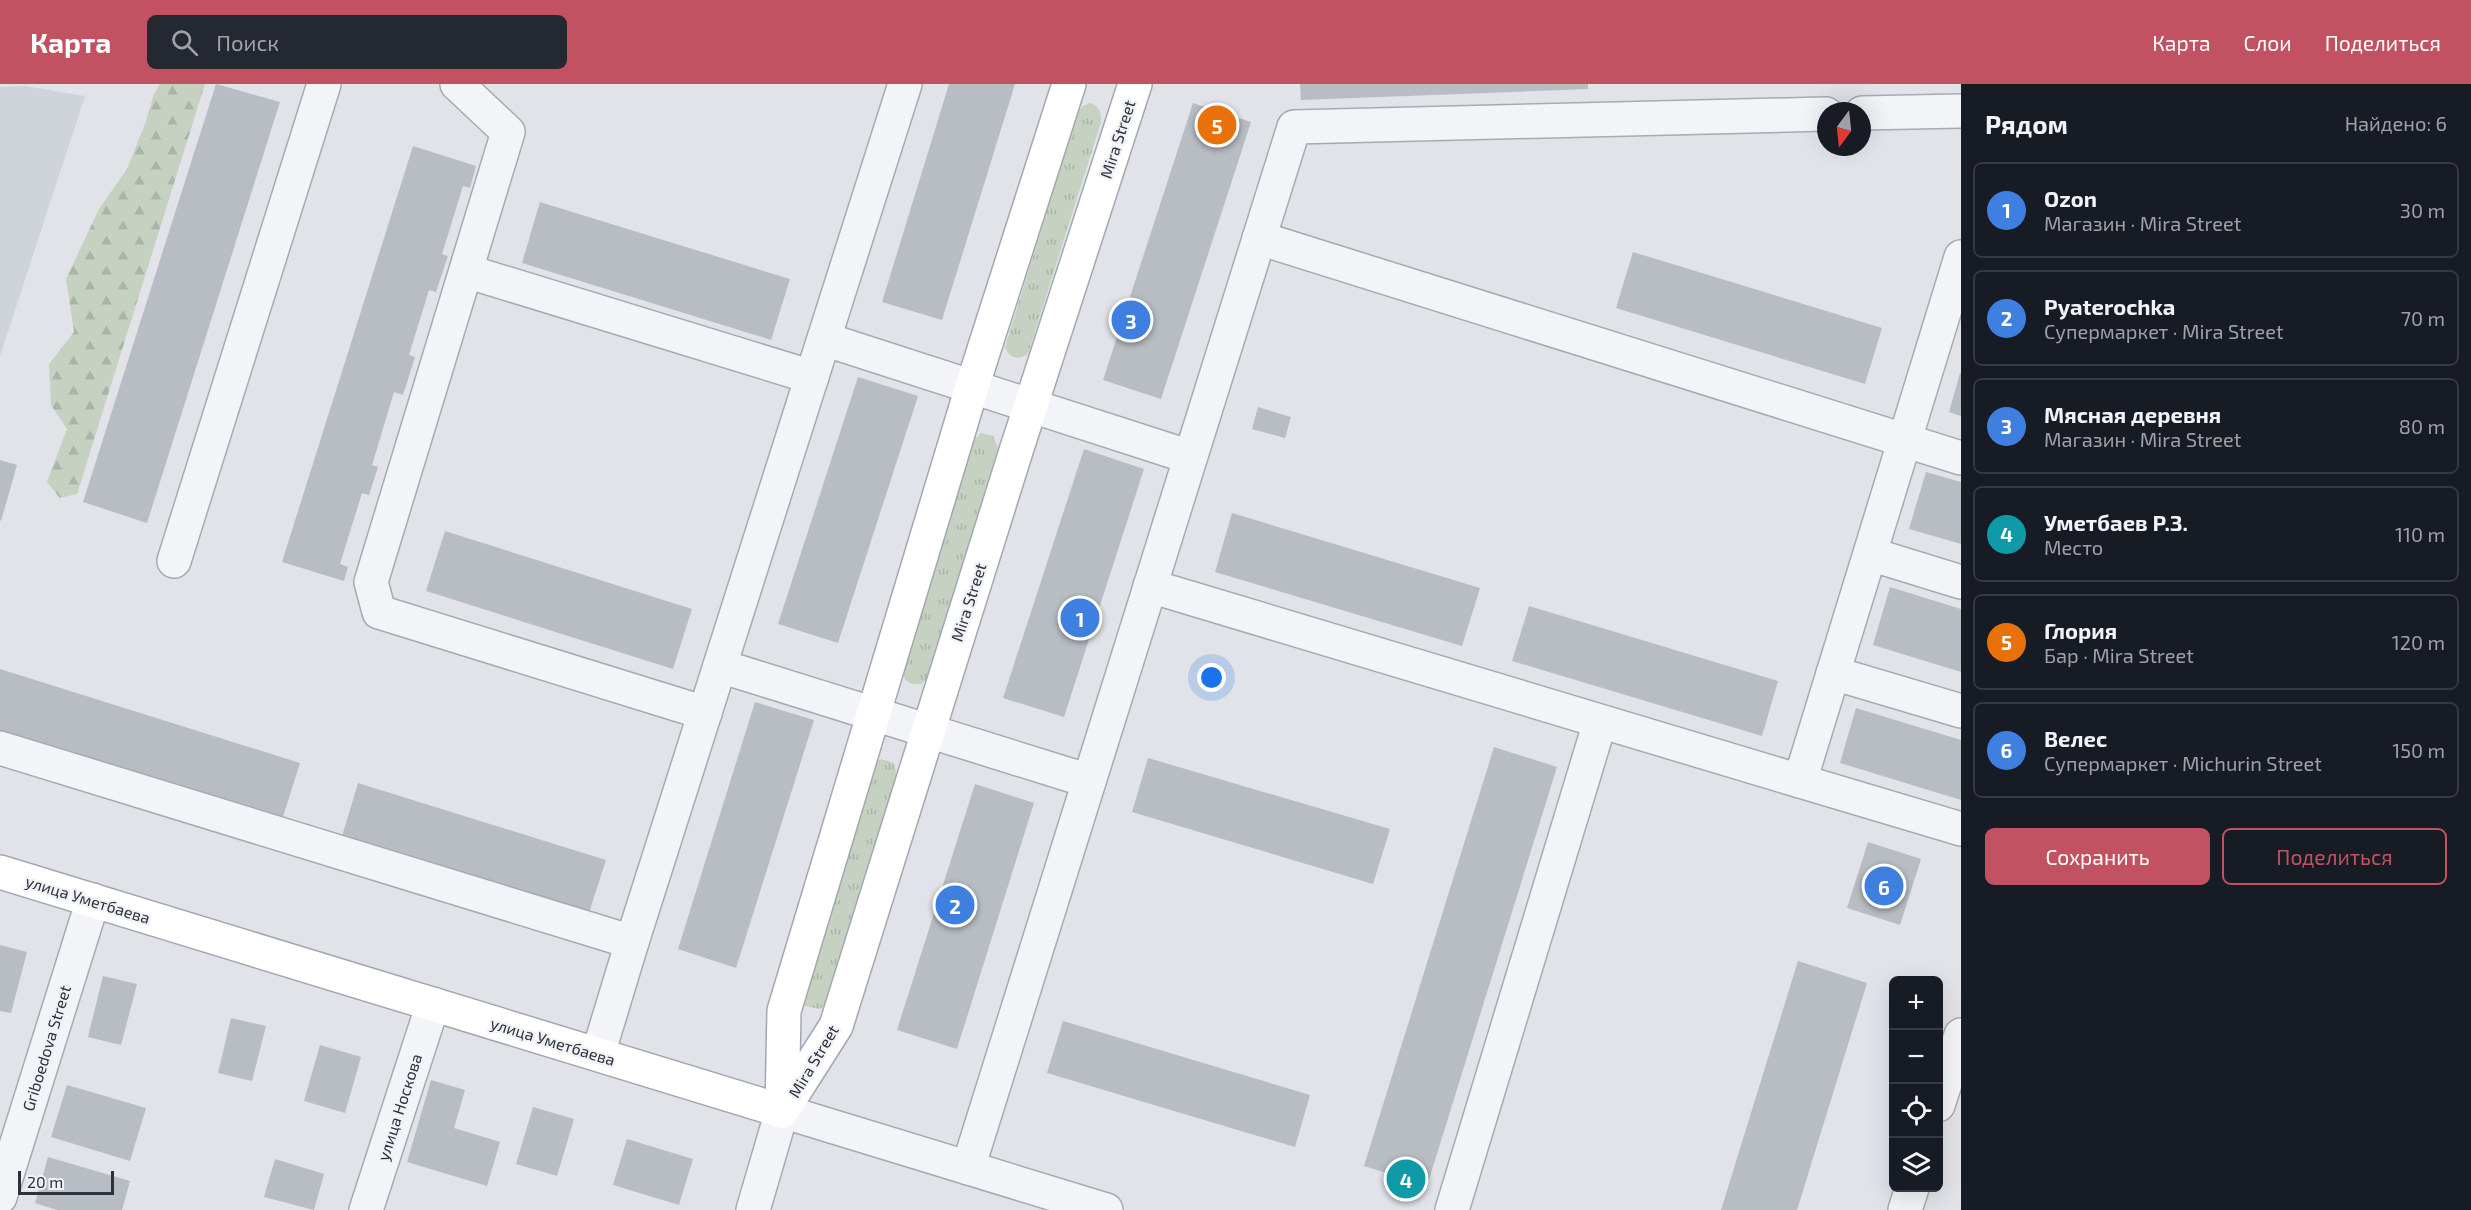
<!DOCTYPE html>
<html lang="ru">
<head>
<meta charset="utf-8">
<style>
	body { margin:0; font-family:"Exo 2",sans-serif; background:#242831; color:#f1f3f6 }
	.controls { position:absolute; right:18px; bottom:18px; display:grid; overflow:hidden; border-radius:9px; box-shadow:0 6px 24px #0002 }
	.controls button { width:54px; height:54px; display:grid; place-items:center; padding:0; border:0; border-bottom:2px solid #363941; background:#171b24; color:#f1f3f6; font:30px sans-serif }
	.compass { position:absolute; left:1817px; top:18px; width:54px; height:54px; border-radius:50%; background:#171b24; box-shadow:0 6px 24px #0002; rotate:195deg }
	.scale { position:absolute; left:18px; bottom:15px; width:96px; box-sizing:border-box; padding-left:6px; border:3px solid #2b323e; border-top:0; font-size:16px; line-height:21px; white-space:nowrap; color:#2b323e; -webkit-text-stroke:4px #f0f2f6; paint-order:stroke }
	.you { position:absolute; left:1212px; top:594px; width:21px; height:21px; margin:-15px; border:4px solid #fff; border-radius:50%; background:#1a73e8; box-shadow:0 0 0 9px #1a73e833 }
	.badge { display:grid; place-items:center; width:39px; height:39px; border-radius:50%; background:#c25162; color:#fff; font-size:20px; font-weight:700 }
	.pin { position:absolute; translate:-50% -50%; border:3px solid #fff; box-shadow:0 2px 6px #0006 }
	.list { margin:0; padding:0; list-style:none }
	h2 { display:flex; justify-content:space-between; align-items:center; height:78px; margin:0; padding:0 24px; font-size:26px }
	h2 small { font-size:20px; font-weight:400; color:#9ea1a6 }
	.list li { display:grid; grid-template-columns:39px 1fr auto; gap:18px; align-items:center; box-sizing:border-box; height:96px; margin:0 12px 12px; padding:0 12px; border:2px solid #363941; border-radius:9px }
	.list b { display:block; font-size:22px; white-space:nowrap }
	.list p { margin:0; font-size:20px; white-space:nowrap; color:#9ea1a6 }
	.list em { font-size:20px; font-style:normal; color:#9ea1a6 }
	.actions { display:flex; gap:12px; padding:18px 24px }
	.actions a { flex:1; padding:14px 0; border:2px solid #c25162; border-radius:9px; text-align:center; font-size:21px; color:#c25162 }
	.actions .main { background:#c25162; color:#fff }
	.icon { flex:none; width:33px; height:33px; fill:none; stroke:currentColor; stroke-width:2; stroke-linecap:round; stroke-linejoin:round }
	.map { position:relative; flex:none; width:1961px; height:1126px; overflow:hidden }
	header { display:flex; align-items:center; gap:36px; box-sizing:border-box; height:84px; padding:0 30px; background:#c25162; color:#fff }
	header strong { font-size:28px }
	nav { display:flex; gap:33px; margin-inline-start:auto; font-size:21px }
	.search { width:420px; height:54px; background:#242831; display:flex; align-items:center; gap:15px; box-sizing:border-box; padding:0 21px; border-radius:9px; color:#9ea1a6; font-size:22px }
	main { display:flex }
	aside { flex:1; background:#171b24 }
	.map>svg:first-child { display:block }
	.built { fill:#cfd3da }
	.grass { fill:url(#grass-tufts) }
	.forest { fill:url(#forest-firs) }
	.building { fill:#b8bdc4 }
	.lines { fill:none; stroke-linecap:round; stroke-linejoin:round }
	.minor-casing { stroke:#a7aab2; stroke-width:36 }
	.major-casing { stroke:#a1a8b3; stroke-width:36 }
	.minor { stroke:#f3f4f7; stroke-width:33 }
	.major { stroke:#fff; stroke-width:33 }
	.labels { text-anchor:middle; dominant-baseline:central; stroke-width:4.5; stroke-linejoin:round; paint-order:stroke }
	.street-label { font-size:16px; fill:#2b323e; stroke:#f0f2f6 }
</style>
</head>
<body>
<header>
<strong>Карта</strong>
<div class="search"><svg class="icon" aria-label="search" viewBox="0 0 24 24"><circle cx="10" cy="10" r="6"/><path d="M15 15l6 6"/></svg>Поиск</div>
<nav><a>Карта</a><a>Слои</a><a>Поделиться</a></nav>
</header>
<main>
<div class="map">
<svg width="1961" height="1126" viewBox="0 0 1961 1126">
	<defs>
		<pattern id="grass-tufts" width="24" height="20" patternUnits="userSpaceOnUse" patternTransform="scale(1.5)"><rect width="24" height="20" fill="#c6d1c2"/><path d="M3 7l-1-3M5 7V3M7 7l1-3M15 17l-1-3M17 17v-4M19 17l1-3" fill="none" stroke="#aab4a8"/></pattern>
		<pattern id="forest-firs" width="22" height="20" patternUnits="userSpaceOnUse" patternTransform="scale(1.5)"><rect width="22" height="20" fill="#c6d1c2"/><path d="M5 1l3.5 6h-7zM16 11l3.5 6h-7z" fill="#aab4a8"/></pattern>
	</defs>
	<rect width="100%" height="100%" fill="#e1e3e8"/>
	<path class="built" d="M25,2L85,12L0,272V3Z"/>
	<g class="grass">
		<path d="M1090,19C1100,23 1101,28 1101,38L1028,270C1018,277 1009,274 1005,263L1077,30L1083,22Z"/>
		<path d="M981,349L993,352L998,364L927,595L921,600H912L905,596L903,587L973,357Z"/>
		<path d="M881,675L894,679L897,691L829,917L820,925L805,922L802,917L874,679Z"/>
	</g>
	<path class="forest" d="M160,0H205L77,410L60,414L47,398L67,345L51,321L49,280L74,248L66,195L99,125L127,85L146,37L154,10Z"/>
	<g class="building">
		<path d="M216,0L280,18L147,439L83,418Z"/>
		<path d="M949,0H1015L942,236L882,218Z"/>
		<path d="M1300,0H1588V5L1301,16Z"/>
		<path d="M1193,19L1251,38L1161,315L1103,296Z"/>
		<path d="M413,62L476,82L470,104L463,102L442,170L448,172L436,208L429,206L409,271L415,273L403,311L394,308L372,381L378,383L369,411L362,409L340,480L348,483L344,497L282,478Z"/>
		<path d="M540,118L790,195L771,256L522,179Z"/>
		<path d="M1633,168L1882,244L1865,300L1616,224Z"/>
		<path d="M1960,289H1961V332L1949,328Z"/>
		<path d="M858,293L918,312L838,559L778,540Z"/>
		<path d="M1258,323L1291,333L1285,354L1252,345Z"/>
		<path d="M1084,365L1144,385L1064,633L1003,614Z"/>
		<path d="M0,376L17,381L1,437L0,436Z"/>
		<path d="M1926,388L1961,398V460L1909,445Z"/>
		<path d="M1232,429L1480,504L1462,562L1215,488Z"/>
		<path d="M445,447L692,525L673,585L426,507Z"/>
		<path d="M1890,503L1961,525V588L1873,561Z"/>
		<path d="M1529,522L1778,597L1762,652L1512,577Z"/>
		<path d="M0,585L300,679L281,739L0,651Z"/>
		<path d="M755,618L814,636L736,884L678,865Z"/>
		<path d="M1856,624L1961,656V716L1840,679Z"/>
		<path d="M1494,663L1557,683L1427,1102L1364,1082Z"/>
		<path d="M1148,674L1390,745L1373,800L1132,728Z"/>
		<path d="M358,699L606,776L587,835L340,759Z"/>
		<path d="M975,700L1034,719L957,965L897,946Z"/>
		<path d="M1868,758L1921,775L1900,841L1847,824Z"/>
		<path d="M0,861L27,868L11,929L0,927Z"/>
		<path d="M1798,877L1867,899L1797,1126H1721Z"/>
		<path d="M103,892L137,900L121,961L88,953Z"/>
		<path d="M231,934L266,942L252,997L218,989Z"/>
		<path d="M1063,937L1310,1011L1295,1063L1047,989Z"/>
		<path d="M320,961L361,973L345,1029L304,1017Z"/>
		<path d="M431,996L465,1006L454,1044L500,1058L487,1102L407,1078Z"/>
		<path d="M67,1001L146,1024L130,1077L51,1053Z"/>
		<path d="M533,1023L574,1035L557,1092L516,1080Z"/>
		<path d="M627,1055L693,1075L679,1121L613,1101Z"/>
		<path d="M48,1073L130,1097L122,1126H57L35,1119Z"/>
		<path d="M275,1075L324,1090L314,1126L264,1113Z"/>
	</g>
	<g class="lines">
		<g class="minor-casing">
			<g id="minor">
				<path d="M457,0L508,48L371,498L379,528L705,629"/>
				<path d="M1862,29L1961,27"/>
				<path d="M1259,154L1961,374"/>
				<path d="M466,187L812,293"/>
				<path d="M824,255L1190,373"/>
				<path d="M1870,470L1961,498"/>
				<path d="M174,477L324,0"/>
				<path d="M1150,502L1800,697L1961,173"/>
				<path d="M720,582L1089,697"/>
				<path d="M1833,589L1961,627"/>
				<path d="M0,664L632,858L905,0"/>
				<path d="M1800,697L1961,745"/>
				<path d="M598,970L632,858"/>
				<path d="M1938,1021L1961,951"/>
				<path d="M968,1084L1294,43L1826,30"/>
				<path d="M0,1113L93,816"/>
				<path d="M366,1126L433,920"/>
				<path d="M753,1126L782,1027L1106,1126"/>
				<path d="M1452,1126L1600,638"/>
				<path d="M1905,1126L1912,1104"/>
			</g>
		</g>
		<g class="major-casing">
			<g id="major">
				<path d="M0,788L782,1027"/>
				<path d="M782,1027L836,942L1016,367L1135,0"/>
				<path d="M782,1027L784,927L972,303L1069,0"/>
			</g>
		</g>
		<use href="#minor" class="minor"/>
		<use href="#major" class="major"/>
	</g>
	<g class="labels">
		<g class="street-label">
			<text transform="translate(1117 55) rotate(-72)">Mira Street</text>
			<text transform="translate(968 518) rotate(-72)">Mira Street</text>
			<text transform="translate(88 815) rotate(17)">улица Уметбаева</text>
			<text transform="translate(553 957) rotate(17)">улица Уметбаева</text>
			<text transform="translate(46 964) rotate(-73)">Griboedova Street</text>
			<text transform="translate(813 977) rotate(-59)">Mira Street</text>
			<text transform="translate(399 1023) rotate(-72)">улица Носкова</text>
		</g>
	</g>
</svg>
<div class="controls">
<button>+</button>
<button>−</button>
<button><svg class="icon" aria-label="locate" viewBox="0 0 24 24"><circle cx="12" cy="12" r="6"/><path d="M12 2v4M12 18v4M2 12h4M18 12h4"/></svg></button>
<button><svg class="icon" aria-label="layers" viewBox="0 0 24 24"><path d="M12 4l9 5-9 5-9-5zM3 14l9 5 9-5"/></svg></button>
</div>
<svg class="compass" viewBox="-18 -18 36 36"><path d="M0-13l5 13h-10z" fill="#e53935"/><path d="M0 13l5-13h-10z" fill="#9ea1a6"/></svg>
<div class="scale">20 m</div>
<div class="you"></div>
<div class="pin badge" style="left:1080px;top:534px;background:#3f7fe0">1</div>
<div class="pin badge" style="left:955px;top:821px;background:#3f7fe0">2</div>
<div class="pin badge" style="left:1131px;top:236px;background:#3f7fe0">3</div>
<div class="pin badge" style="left:1406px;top:1095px;background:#0f9aa8">4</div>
<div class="pin badge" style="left:1217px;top:41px;background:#e8710a">5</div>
<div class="pin badge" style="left:1884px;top:802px;background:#3f7fe0">6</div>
</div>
<aside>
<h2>Рядом<small>Найдено: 6</small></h2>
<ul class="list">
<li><span class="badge" style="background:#3f7fe0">1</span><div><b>Ozon</b><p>Магазин · Mira Street</p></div><em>30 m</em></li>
<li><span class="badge" style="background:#3f7fe0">2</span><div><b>Pyaterochka</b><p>Супермаркет · Mira Street</p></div><em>70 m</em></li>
<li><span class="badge" style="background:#3f7fe0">3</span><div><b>Мясная деревня</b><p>Магазин · Mira Street</p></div><em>80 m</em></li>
<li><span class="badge" style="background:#0f9aa8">4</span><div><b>Уметбаев Р.З.</b><p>Место</p></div><em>110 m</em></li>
<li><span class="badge" style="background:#e8710a">5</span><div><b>Глория</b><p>Бар · Mira Street</p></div><em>120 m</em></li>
<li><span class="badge" style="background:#3f7fe0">6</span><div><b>Велес</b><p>Супермаркет · Michurin Street</p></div><em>150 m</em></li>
</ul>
<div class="actions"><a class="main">Сохранить</a><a>Поделиться</a></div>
</aside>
</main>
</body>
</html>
